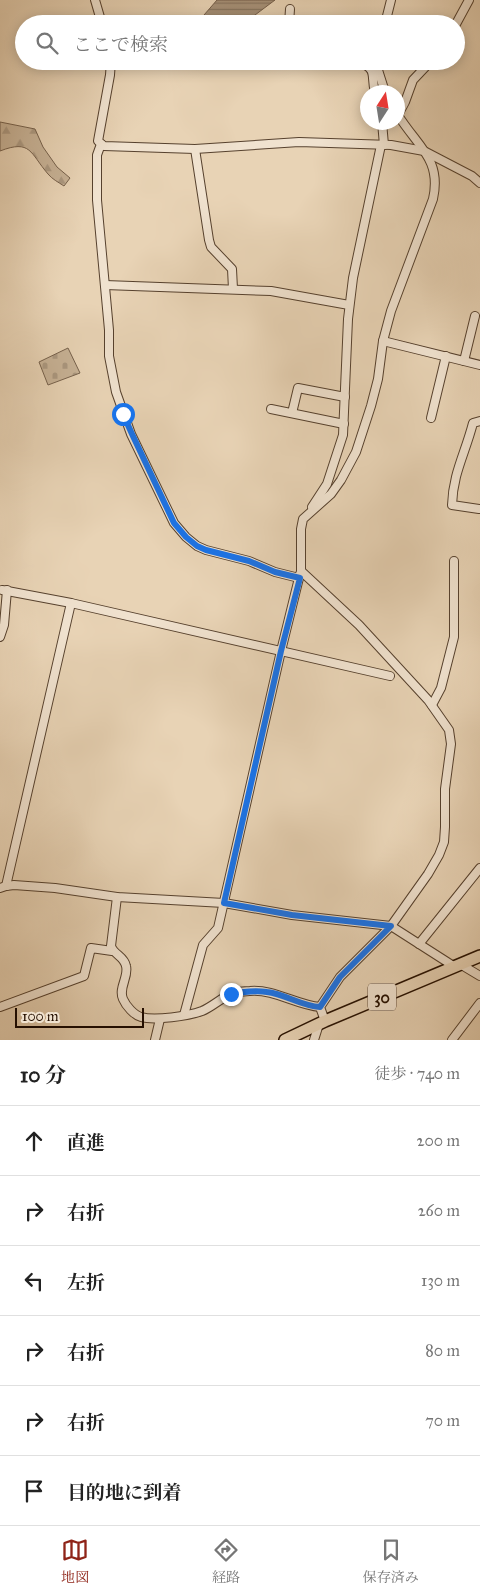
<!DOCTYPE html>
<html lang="ja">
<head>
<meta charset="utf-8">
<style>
	body { margin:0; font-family:"IM FELL Great Primer","Noto Serif JP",serif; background:#f6f6f6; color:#222 }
	.compass { position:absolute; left:360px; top:85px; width:45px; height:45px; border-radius:50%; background:#fff; box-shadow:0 2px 12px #0003; rotate:12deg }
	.scale { position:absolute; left:15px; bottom:12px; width:129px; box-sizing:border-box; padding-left:5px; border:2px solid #261001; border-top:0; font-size:14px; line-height:18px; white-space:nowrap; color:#261001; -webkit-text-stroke:4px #f0e2cf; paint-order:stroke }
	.stop { position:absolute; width:15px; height:15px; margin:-11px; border:4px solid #1a73e8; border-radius:50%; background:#fff }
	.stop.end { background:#1a73e8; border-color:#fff; box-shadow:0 1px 5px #0008 }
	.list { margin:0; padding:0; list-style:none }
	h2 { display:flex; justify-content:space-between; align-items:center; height:65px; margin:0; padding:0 20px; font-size:21px }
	h2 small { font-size:16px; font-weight:400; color:#767676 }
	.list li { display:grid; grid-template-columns:32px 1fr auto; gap:15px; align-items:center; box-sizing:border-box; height:70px; padding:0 20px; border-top:1px solid #e0e0e0 }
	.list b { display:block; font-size:19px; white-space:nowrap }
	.list em { font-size:16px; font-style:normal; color:#767676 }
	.icon { flex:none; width:28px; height:28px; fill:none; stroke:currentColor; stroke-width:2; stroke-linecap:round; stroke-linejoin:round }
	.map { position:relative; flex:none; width:480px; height:1040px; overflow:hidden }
	.search { position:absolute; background:#fff; box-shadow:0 2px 12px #0003; left:15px; right:15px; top:15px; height:55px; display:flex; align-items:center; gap:12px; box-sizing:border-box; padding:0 18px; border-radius:28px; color:#767676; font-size:19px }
	.sheet { height:485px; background:#fff }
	nav { display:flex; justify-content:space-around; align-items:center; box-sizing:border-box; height:70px; border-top:1px solid #e0e0e0; background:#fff; font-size:14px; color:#767676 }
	nav a { display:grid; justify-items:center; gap:2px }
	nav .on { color:#8f2418 }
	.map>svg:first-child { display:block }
	.forest { fill:url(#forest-firs); stroke:#76614c }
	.cemetery { fill:url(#cemetery-stones); stroke:#76614c }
	.water { fill:url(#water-rules); stroke:#735d48 }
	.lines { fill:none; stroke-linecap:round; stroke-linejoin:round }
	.street-casing { stroke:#56412e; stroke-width:10 }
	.primary-casing { stroke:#261001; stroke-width:14 }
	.street { stroke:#f0e2cf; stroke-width:8 }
	.primary { stroke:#e8d3b5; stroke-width:11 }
	.route { stroke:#1a73e8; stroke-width:6 }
	.labels { text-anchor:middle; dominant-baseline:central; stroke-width:4.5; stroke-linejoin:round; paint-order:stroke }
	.shield { fill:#f0e2cf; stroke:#634f3f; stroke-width:1 }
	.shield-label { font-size:16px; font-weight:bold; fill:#261001 }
</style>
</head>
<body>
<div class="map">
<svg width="480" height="1040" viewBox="0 0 480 1040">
	<defs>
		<pattern id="forest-firs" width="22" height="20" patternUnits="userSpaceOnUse" patternTransform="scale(1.25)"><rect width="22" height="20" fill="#c7b296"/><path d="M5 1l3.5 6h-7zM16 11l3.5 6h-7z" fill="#ab9880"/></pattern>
		<pattern id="cemetery-stones" width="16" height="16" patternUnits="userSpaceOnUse" patternTransform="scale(1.25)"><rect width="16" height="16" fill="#c7b296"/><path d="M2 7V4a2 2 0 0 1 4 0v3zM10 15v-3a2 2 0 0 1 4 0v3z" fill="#ab9880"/></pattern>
		<pattern id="water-rules" width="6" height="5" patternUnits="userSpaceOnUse" patternTransform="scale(1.25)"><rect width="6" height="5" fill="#a69178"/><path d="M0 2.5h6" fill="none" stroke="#877560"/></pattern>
	</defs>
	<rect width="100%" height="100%" fill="#e8d3b5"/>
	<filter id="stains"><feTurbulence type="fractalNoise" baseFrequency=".004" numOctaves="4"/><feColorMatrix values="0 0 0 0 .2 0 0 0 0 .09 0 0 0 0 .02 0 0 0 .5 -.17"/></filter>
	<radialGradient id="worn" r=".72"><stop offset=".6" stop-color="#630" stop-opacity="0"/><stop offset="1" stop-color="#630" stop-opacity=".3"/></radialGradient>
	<path class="forest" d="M0,122L35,129L43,147L57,167L70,178L64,186C58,182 52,179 48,174C30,153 31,139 0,151Z"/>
	<path class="cemetery" d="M68,348L80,373L48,385L39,362Z"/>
	<path class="water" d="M217,0H275L243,24H213L204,15Z"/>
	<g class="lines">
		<g class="street-casing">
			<g id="street">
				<path d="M95,0L102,24"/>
				<path d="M289,24L290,9"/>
				<path d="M385,24L391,0"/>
				<path d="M456,24L469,0"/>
				<path d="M111,61L110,75L98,141L104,146L195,149L299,142L391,145L424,151L472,176L480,183"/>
				<path d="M358,61C379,71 370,74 375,92"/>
				<path d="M378,61V70L385,92"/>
				<path d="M398,115L405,102L413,80L431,61"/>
				<path d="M382,122L384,145"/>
				<path d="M101,144L97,155V200L109,330V356L116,392L131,434L174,523L186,537L197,546L206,550L249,561L275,572L299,578"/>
				<path d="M195,149L209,240L211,247L232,269L233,289"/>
				<path d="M105,285L271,291L349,305"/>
				<path d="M383,341L480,365"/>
				<path d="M464,361L475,316"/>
				<path d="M271,409L344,424"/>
				<path d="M292,413L298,388L345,397"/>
				<path d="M431,418L446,356"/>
				<path d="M312,507L327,484L343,435L348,319L353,278L381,145"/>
				<path d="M479,509L452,505C453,473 465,454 473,423L480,421"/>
				<path d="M2,590L71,603L390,676"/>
				<path d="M0,637L4,625L7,590"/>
				<path d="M432,705L441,688L454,637V561"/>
				<path d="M6,886L71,603"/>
				<path d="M0,888L6,886L14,885L55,888L117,897L224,903L292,915L391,926L455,967"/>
				<path d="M117,897L111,946C114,955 124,956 126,966C129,977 118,988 123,999C126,1006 134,1015 141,1017C155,1021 188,1016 202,1011C212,1007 221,998 231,994C237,992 244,991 250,991C275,989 296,1005 320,1007"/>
				<path d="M419,944L480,868"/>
				<path d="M460,964L480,976"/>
				<path d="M0,1007L84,976L91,948L112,951"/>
				<path d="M184,1015L203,945L218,928L281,651L300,574"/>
				<path d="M325,1021L320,1007L340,977L391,926L428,874L439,855L444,842L445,827V789L451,744L449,730L428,700L359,625L301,571V529L303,519L331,494L341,480L356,452L371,406L378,379L383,341L391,311L433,199C442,159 417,146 398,115"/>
				<path d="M155,1040L160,1019"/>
				<path d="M314,1040L319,1024"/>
				<path d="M452,1040L480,1003"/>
			</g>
		</g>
		<g class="primary-casing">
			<path id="primary" d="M285,1040L325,1021L480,956"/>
		</g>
		<use href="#street" class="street"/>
		<use href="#primary" class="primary"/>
	</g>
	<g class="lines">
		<path class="route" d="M123,414L132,434L174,523L186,537L197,546L206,550L249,561L275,572L300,578L281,651L224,903L292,915L391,926L340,977L320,1007C301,1006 285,994 267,992C254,990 243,992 231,994"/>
	</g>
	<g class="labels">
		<rect class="shield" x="368" y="983.5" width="28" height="27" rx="4"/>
		<g class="shield-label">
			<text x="382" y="997">30</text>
		</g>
	</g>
	<rect width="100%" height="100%" filter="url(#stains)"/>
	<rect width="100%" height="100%" fill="url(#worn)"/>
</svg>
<svg class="compass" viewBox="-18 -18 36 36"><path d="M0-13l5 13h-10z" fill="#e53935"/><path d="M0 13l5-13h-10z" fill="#767676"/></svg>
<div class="scale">100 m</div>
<div class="stop" style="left:123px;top:414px"></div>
<div class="stop end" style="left:231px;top:994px"></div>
<div class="search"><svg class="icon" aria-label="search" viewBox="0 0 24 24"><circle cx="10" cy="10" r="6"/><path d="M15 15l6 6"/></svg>ここで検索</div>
</div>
<section class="sheet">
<h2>10 分<small>徒歩 · 740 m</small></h2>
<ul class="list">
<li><svg class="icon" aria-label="ahead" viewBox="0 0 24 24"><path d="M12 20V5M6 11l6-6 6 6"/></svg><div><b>直進</b></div><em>200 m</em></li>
<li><svg class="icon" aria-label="right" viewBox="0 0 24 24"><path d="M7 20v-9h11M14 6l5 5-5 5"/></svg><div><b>右折</b></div><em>260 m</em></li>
<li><svg class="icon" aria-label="left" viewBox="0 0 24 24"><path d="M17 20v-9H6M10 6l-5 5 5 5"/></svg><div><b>左折</b></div><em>130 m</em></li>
<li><svg class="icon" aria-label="right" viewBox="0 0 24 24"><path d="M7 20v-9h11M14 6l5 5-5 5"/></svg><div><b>右折</b></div><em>80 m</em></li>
<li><svg class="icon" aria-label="right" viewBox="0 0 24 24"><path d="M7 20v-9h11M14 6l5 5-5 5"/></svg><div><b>右折</b></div><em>70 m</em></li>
<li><svg class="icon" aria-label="arrive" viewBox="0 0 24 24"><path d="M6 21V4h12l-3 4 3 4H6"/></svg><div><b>目的地に到着</b></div></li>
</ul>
</section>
<nav>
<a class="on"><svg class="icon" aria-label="map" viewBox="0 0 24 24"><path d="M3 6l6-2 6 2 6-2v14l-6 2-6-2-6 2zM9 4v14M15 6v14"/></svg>地図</a>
<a><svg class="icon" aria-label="directions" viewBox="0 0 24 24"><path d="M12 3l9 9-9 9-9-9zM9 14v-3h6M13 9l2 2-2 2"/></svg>経路</a>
<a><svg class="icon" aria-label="saved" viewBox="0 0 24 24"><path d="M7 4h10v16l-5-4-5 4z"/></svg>保存済み</a>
</nav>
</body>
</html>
